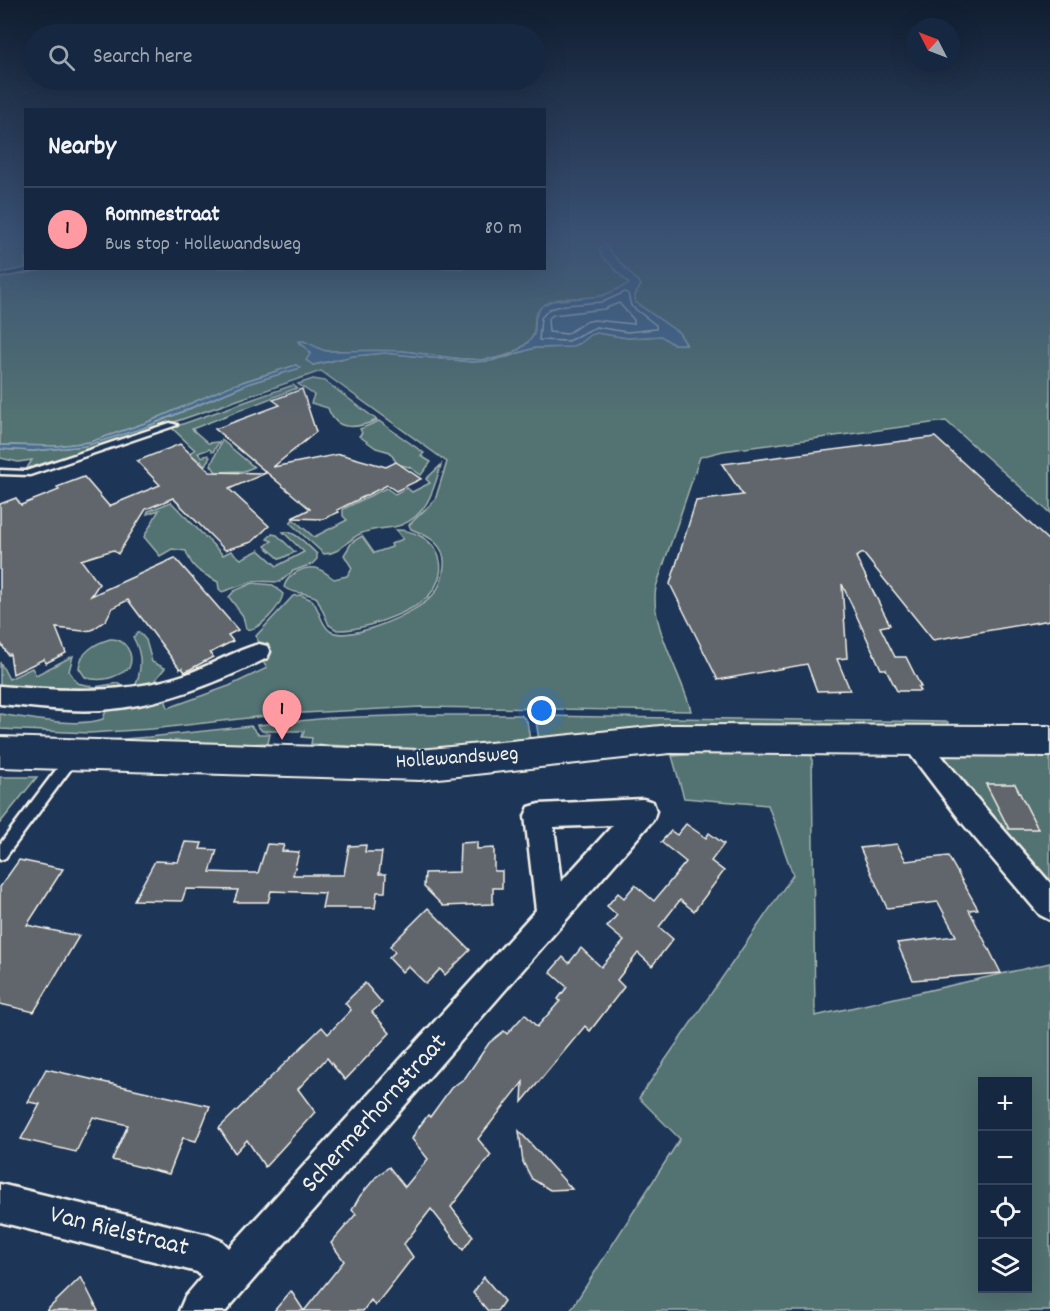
<!DOCTYPE html>
<html lang="en">
<head>
<meta charset="utf-8">
<style>
	body { margin:0; font-family:Dekko,sans-serif; background:#1f3048; color:#f1f3f6 }
	.controls { position:absolute; right:18px; bottom:18px; display:grid; overflow:hidden; border-radius:0px; box-shadow:0 6px 24px #0002 }
	.controls button { width:54px; height:54px; display:grid; place-items:center; padding:0; border:0; border-bottom:2px solid #35445a; background:#162841; color:#f1f3f6; font:30px sans-serif }
	.compass { position:absolute; left:906px; top:18px; width:54px; height:54px; border-radius:50%; background:#162841; box-shadow:0 6px 24px #0002; rotate:312deg }
	.you { position:absolute; left:542px; top:711px; width:21px; height:21px; margin:-15px; border:4px solid #fff; border-radius:50%; background:#1a73e8; box-shadow:0 0 0 9px #1a73e833 }
	.badge { display:grid; place-items:center; width:39px; height:39px; border-radius:50%; background:#ff9aa2; color:#111; font-size:20px; font-weight:700 }
	.pin { position:absolute; translate:-50% -50px; filter:drop-shadow(0 2px 3px #0008) }
	.pin::after { content:''; position:absolute; top:32px; width:21px; height:18px; background:inherit; clip-path:polygon(0 0,100% 0,50% 100%) }
	.list { margin:0; padding:0; list-style:none }
	h2 { display:flex; justify-content:space-between; align-items:center; height:78px; margin:0; padding:0 24px; font-size:26px }
	h2 small { font-size:20px; font-weight:400; color:#9ea6b1 }
	.list li { display:grid; grid-template-columns:39px 1fr auto; gap:18px; align-items:center; box-sizing:border-box; height:84px; padding:0 24px; border-top:2px solid #35445a }
	.list b { display:block; font-size:22px; white-space:nowrap }
	.list p { margin:0; font-size:20px; white-space:nowrap; color:#9ea6b1 }
	.list em { font-size:20px; font-style:normal; color:#9ea6b1 }
	.icon { flex:none; width:33px; height:33px; fill:none; stroke:currentColor; stroke-width:2; stroke-linecap:round; stroke-linejoin:round }
	.map { position:relative; flex:none; width:1050px; height:1311px; overflow:hidden }
	.search { position:absolute; background:#162841; box-shadow:0 6px 24px #0002; left:24px; top:24px; width:522px; height:66px; display:flex; align-items:center; gap:15px; box-sizing:border-box; padding:0 21px; border-radius:33px; color:#9ea6b1; font-size:22px }
	.panel { position:absolute; background:#162841; box-shadow:0 6px 24px #0002; left:24px; top:108px; width:522px; height:162px; border-radius:0px }
	.map>svg:first-child { display:block }
	.green { fill:#527272; stroke:#a3b2ad; stroke-width:1.5; fill-rule:evenodd }
	.water { fill:#476c8e; stroke:#8ca1b2; stroke-width:1.5 }
	.lines { fill:none; stroke-linecap:round; stroke-linejoin:round }
	.shore { stroke:#afbcc4; stroke-width:1.5 }
	.stream { stroke:#8ca1b2; stroke-width:3 }
	.building { fill:#61666c; stroke:#f4f1e8; stroke-width:1.5 }
	.service-casing { stroke:#f4f1e8; stroke-width:5 }
	.minor-casing { stroke:#f4f1e8; stroke-width:5 }
	.secondary-casing { stroke:#f4f1e8; stroke-width:4 }
	.service { fill:#1d3557; fill-rule:evenodd }
	.minor { fill:#1d3557; fill-rule:evenodd }
	.secondary { fill:#1d3557; fill-rule:evenodd }
	.labels { text-anchor:middle; dominant-baseline:central; stroke-width:4.5; stroke-linejoin:round; paint-order:stroke }
	.street-label { font-size:21px; fill:#f4f1e8; stroke:#1d3557 }
	.near-street-label { font-size:26px; fill:#f4f1e8; stroke:#1d3557 }
</style>
</head>
<body>
<div class="map">
<svg width="1050" height="1311" viewBox="0 0 1050 1311">
	<rect width="100%" height="100%" fill="#1d3557"/>
	<filter id="ink" filterUnits="userSpaceOnUse"><feTurbulence type="fractalNoise" baseFrequency=".0167" numOctaves="2"/><feDisplacementMap in="SourceGraphic" scale="12" xChannelSelector="R" yChannelSelector="G"/><feConvolveMatrix kernelMatrix="1 2 1 2 8 2 1 2 1" color-interpolation-filters="sRGB"/></filter>
	<g filter="url(#ink)">
		<g class="green">
			<path d="M0,235H25V268L0,273Z"/>
			<path d="M545,235H1043L1050,238V513L946,421L723,451L700,457L656,587C649,625 681,672 691,711L421,707L283,714L152,729L89,733L0,729V714C26,718 79,728 103,719L108,705L164,695L168,708L229,686L267,668L263,662L270,658L259,644L256,636L293,596L301,595L312,600C320,609 320,624 330,631C350,643 418,612 432,596C440,588 443,577 444,566C446,545 429,536 411,529L409,525L435,500L447,462L321,371L134,436L40,466L27,468L32,460L18,462L0,458V449L33,451L85,446L151,425L250,383L300,368L296,365L245,381L148,422L90,442L57,446L0,445V278L52,268H544ZM612,254L641,285L635,295V302L679,333L686,344H673L661,336L628,338L597,333L590,335L570,347L534,348L507,357L473,362L385,353L353,356L313,365L309,349L299,343L304,341L316,348L326,351C351,351 376,350 401,351C441,354 500,375 531,339C537,332 533,322 536,313C551,291 582,301 603,296C612,293 622,289 629,284Z"/>
			<path d="M313,379L325,381L377,420C358,428 336,433 328,408L311,403L314,395L298,384Z"/>
			<path d="M293,385L297,388L192,429L208,443L219,442L213,452L209,449L198,453L201,457L208,455L210,457L205,465L201,461L194,464L185,455L195,450L173,429L174,427Z"/>
			<path d="M379,421L424,453L421,456L431,462L421,475L409,467L397,464L390,452L376,448L359,436L362,433L360,429Z"/>
			<path d="M222,440L223,441L254,467L244,471L216,472L211,465Z"/>
			<path d="M441,465C434,488 428,515 401,525C388,530 373,527 360,534C345,541 342,553 324,554L290,523L293,519L314,537L347,520L343,516V509L386,488L395,494L407,488L412,492L430,483L426,479Z"/>
			<path d="M171,502L223,555L231,551L241,559L259,550L277,566L304,552L283,532C295,530 308,546 317,554V559L312,564L293,571L280,582L254,581L222,592L219,589L218,582C201,572 193,571 186,551L172,549L160,556L144,537L159,510L147,514L148,511Z"/>
			<path d="M396,530C431,530 455,562 431,593C416,612 361,631 337,630L329,625L317,598C306,591 293,595 284,587C287,575 303,566 316,568C323,570 328,575 334,579L347,576L352,568L344,555L352,542L362,536L374,553L392,547L391,544L403,539Z"/>
			<path d="M272,534L277,535L295,552L280,559L265,546L272,541L267,539Z"/>
			<path d="M253,583L273,585L283,594C281,606 259,632 246,629L243,616L229,597L234,591Z"/>
			<path d="M139,632L146,640L152,662L165,668L152,684L134,689C142,671 143,655 133,637Z"/>
			<path d="M110,639C125,638 135,654 129,668C116,678 100,683 85,677L79,668C80,652 96,643 110,639Z"/>
			<path d="M73,656L69,671L77,683L95,687L119,683L122,686L111,692L0,690V662L9,679L32,668L36,675Z"/>
			<path d="M420,715H521L527,721L530,740L452,752L311,744L312,738L302,737L304,731H262L257,725L329,718Z"/>
			<path d="M541,716L948,722L946,730L539,740L536,721Z"/>
			<path d="M251,726L258,734H270L268,743L152,749L0,738L85,742L149,737Z"/>
			<path d="M737,751L812,754L815,1016L1050,963V1311H570L680,1139L639,1098L793,875L768,805L684,798L672,756ZM982,1082H1028V1288H982Z"/>
			<path d="M953,751L1050,754V893L947,765L946,757Z"/>
			<path d="M0,777H37L0,823Z"/>
		</g>
		<g class="water">
			<path d="M605,246L641,285L635,295V302L679,333L686,344H673L661,336L628,338L597,333L590,335L580,343L570,347L534,348L491,361L473,362L385,353L353,356L313,365L306,360L311,353L299,341C308,340 317,349 326,351C351,351 376,350 401,351C441,354 500,375 531,339C538,332 533,322 537,313L542,306L552,301L602,296L629,284L602,256L599,247Z"/>
			<path d="M296,365L300,368L250,383L143,428L85,446L33,451L0,449V445L57,446L90,442L148,422L230,386Z"/>
		</g>
		<g class="lines">
			<g class="shore">
				<path d="M625,292L628,294L631,306L656,325V329L627,332L596,327L568,341L539,340L541,318L549,309L565,305L603,302Z"/>
				<path d="M619,303L634,320V324L594,320L585,322L567,334L549,332L548,319L553,315L604,309Z"/>
			</g>
			<path class="stream" d="M1039,235L1050,239"/>
		</g>
		<g class="building">
			<path d="M302,389L316,432L273,467L340,454L386,467L396,462L421,479L396,491L387,485L337,510L339,512L323,519L292,518L310,509L215,429L280,405L273,400Z"/>
			<path d="M935,437L1050,542V620L933,640L863,553L856,557L890,625L880,627L895,657H906L921,687H918L920,691H897L886,669H881L842,584L847,658L837,659L850,690L817,691L807,664L718,680L670,584L696,501L743,495L722,464Z"/>
			<path d="M180,444L210,472L266,473L229,489L269,526L252,542L225,550L173,498L146,509L118,554L113,550L81,560L99,584L91,596L175,558L238,630L228,635L233,641L210,653L213,657L185,672L182,668L180,669L128,600L112,608L106,620L92,630L83,631L56,628L66,653L46,663L44,659L13,674L10,654L8,655L0,642V504L16,498L21,505L59,490L57,487L84,477L109,506L160,485L137,461Z"/>
			<path d="M986,784H1015L1038,829H1009Z"/>
			<path d="M686,824L706,838L709,833L724,844L711,861L724,871L694,911L680,900L659,927L673,939L652,966L638,953L617,980L624,987L590,1031L585,1026L522,1102L523,1082L478,1139L491,1155L451,1207L473,1236L463,1250L431,1209L404,1244L413,1257L375,1306L371,1300L363,1311H274L291,1291L304,1311L344,1261L331,1243L356,1214L352,1210L360,1196L376,1177L389,1167L405,1187L428,1159L412,1139L416,1131L428,1115L430,1117L451,1088L465,1078L489,1043L504,1031L507,1034L525,1014L537,1027L560,1001L558,999L567,987L550,972L563,957L569,963L581,948L601,967L624,941L607,927L617,915L607,906L618,893L624,898L635,885L654,901L686,862L661,842L671,831L677,835Z"/>
			<path d="M185,842L202,843L200,849L217,850L210,872L237,873H258L267,844L284,845L282,851L299,852L293,875H344L349,846L366,845L365,852H382L379,874H386L385,892H377L375,908H322L325,893L271,891L268,902H234L238,890L186,889L182,901L134,900L155,861L178,862Z"/>
			<path d="M477,842V849L494,848V871H502V888H493V904L443,906L424,887L425,873L459,872L460,843Z"/>
			<path d="M897,844L906,861L948,856L978,909L969,910L1001,973L913,980L897,943L956,936L938,902L887,908L860,848Z"/>
			<path d="M19,860L63,869L27,925L79,936L34,1012L0,1004V887Z"/>
			<path d="M428,908L470,950L445,975L440,969L426,984L408,966L402,972L389,958L395,952L390,946Z"/>
			<path d="M365,983L382,1003L372,1012L390,1033L345,1080L327,1058L298,1089L315,1112L265,1167L247,1140L235,1153L219,1128L322,1027L328,1034L351,1010L345,1003Z"/>
			<path d="M46,1069L174,1098L210,1106L196,1141L183,1138L169,1174L112,1160L128,1125L93,1117L76,1152L21,1139L40,1104L28,1102Z"/>
			<path d="M519,1131L572,1189L550,1190L532,1179L523,1162Z"/>
			<path d="M81,1277L98,1311H46Z"/>
			<path d="M484,1277L504,1301L497,1311H488L473,1293Z"/>
		</g>
		<g class="lines">
			<g class="service-casing">
				<g id="service">
					<path d="M170,423L177,425L30,475L0,474V470L26,471Z"/>
					<path d="M72,753L76,754L78,758L76,762L5,858L0,860V844L68,754Z"/>
				</g>
			</g>
			<g class="minor-casing">
				<g id="minor">
					<path d="M259,644L267,646L270,652L267,658C215,684 159,706 101,710C67,712 34,707 0,704V686C64,691 125,695 187,674C211,665 234,651 259,644Z"/>
					<path d="M913,729L922,732L984,807L1050,883V920L1040,915L964,825L904,746L901,739L904,732Z"/>
					<path d="M643,799L653,802L656,811L653,820L226,1311H179L185,1297L202,1277L197,1272L0,1222V1184L208,1235L222,1241L229,1248L536,910L525,816L529,807L539,804ZM613,825L561,882L554,827Z"/>
				</g>
			</g>
			<g class="secondary-casing">
				<path id="secondary" d="M670,725L1050,726V756L670,753L420,780L0,767V737L420,750Z"/>
			</g>
			<use href="#service" class="service"/>
			<use href="#minor" class="minor"/>
			<use href="#secondary" class="secondary"/>
		</g>
	</g>
	<linearGradient id="sky" x2="0" y2="1"><stop stop-color="#101d30"/><stop offset="0.56" stop-color="#3a5174"/><stop offset="1" stop-color="#3a5174" stop-opacity="0"/></linearGradient>
	<rect width="1050" height="418" fill="url(#sky)"/>
	<g class="labels">
		<g class="street-label">
			<text transform="translate(457 759) rotate(-4)">Hollewandsweg</text>
		</g>
		<g class="near-street-label">
			<text transform="translate(375 1114) rotate(-48)">Schermerhornstraat</text>
			<text transform="translate(119 1232) rotate(14)">Van Rielstraat</text>
		</g>
	</g>
</svg>
<div class="controls">
<button>+</button>
<button>−</button>
<button><svg class="icon" aria-label="locate" viewBox="0 0 24 24"><circle cx="12" cy="12" r="6"/><path d="M12 2v4M12 18v4M2 12h4M18 12h4"/></svg></button>
<button><svg class="icon" aria-label="layers" viewBox="0 0 24 24"><path d="M12 4l9 5-9 5-9-5zM3 14l9 5 9-5"/></svg></button>
</div>
<svg class="compass" viewBox="-18 -18 36 36"><path d="M0-13l5 13h-10z" fill="#e53935"/><path d="M0 13l5-13h-10z" fill="#9ea6b1"/></svg>
<div class="you"></div>
<div class="pin badge" style="left:282px;top:740px">1</div>
<div class="search"><svg class="icon" aria-label="search" viewBox="0 0 24 24"><circle cx="10" cy="10" r="6"/><path d="M15 15l6 6"/></svg>Search here</div>
<section class="panel">
<h2>Nearby<small></small></h2>
<ul class="list">
<li><span class="badge">1</span><div><b>Rommestraat</b><p>Bus stop · Hollewandsweg</p></div><em>80 m</em></li>
</ul>
</section>
</div>
</body>
</html>
